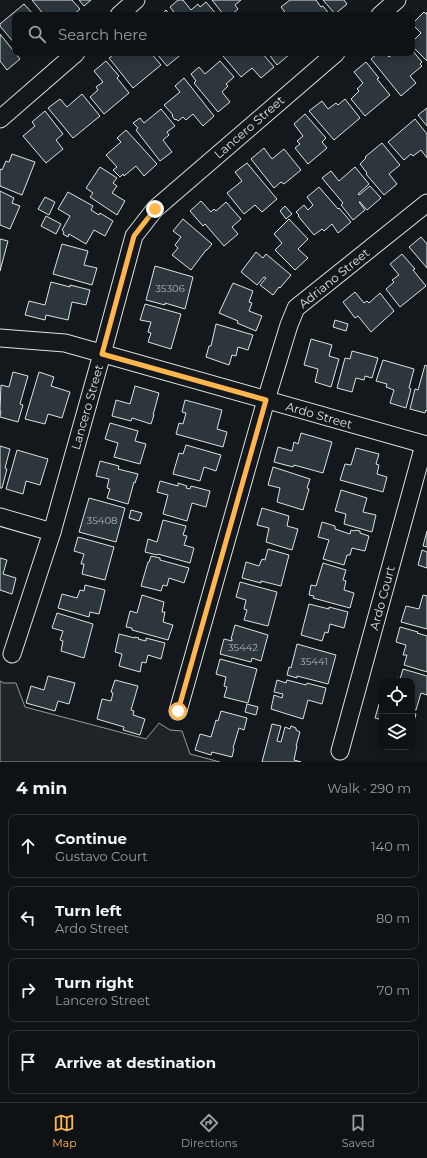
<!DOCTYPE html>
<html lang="en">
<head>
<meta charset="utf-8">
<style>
	body { margin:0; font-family:Montserrat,sans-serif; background:#181b1e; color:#f1f3f6 }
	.controls { position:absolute; right:12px; bottom:12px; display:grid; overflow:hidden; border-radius:8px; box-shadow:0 2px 10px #0003 }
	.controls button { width:36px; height:36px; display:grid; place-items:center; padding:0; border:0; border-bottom:1px solid #2f3234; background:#0f1215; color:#f1f3f6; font:20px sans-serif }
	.stop { position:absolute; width:12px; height:12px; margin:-9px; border:3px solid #ffb74d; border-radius:50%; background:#fff }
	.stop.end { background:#ffb74d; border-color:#fff; box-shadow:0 1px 4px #0008 }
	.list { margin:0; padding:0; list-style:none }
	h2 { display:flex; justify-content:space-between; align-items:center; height:52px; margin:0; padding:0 16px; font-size:17px }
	h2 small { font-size:13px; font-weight:400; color:#9b9ea0 }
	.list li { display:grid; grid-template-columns:26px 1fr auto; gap:12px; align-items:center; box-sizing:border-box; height:64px; margin:0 8px 8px; padding:0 8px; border:1px solid #2f3234; border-radius:8px }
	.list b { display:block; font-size:15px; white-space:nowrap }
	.list p { margin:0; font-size:13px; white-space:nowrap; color:#9b9ea0 }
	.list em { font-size:13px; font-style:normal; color:#9b9ea0 }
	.icon { flex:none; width:22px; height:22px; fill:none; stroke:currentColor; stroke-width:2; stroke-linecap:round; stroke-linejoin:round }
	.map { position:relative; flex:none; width:427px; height:762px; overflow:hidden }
	.search { position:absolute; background:#0f1215; box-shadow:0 2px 10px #0003; left:12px; right:12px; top:12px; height:44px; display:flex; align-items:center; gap:10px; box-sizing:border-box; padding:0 14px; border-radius:8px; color:#9b9ea0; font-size:15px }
	.sheet { height:340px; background:#0f1215 }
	nav { display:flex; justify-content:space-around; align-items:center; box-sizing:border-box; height:56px; border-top:1px solid #2f3234; background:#0f1215; font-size:11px; color:#9b9ea0 }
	nav a { display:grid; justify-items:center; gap:2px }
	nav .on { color:#ffb74d }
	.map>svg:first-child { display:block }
	.green { fill:#202428; stroke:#939e99 }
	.building { fill:#2c363c; stroke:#d8e6dc }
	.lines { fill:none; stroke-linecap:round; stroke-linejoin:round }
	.minor-casing { stroke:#d8e6dc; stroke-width:19 }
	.minor { stroke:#14181c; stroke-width:17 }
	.route { stroke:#ffb74d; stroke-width:5 }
	.labels { text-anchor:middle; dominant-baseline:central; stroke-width:3; stroke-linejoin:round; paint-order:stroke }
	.number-label { font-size:10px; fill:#adbab4 }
	.street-label { font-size:12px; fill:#d8e6dc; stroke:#14181c }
</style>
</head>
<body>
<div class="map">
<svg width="427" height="762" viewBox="0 0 427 762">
	<rect width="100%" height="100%" fill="#14181c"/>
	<path class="green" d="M0,681L4,683H16L25,707L146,739L159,723L170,730L182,731L190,754L220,762H0Z"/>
	<g class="building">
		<path d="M32,0H72L80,9L73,15H44Z"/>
		<path d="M79,0H91L84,6Z"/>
		<path d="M178,0H183L191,10L198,4L200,7L206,2L217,15H176L170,7Z"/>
		<path d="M212,0H241L235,5L238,9L231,15H224Z"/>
		<path d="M290,0H316L321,7L323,6L330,15H287L281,7Z"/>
		<path d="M323,0H344L347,4L335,14Z"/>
		<path d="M24,4L34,15H15V44L0,26V24Z"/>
		<path d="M166,10L170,15H161Z"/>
		<path d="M424,12L426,14L427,12V61L412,46V42L421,33L412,24Z"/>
		<path d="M0,34L20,59L7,70L0,61Z"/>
		<path d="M412,50L422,62L420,64L422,66L410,76L416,83L401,96L371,59L378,53H385L389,57L394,53H398L399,54L400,53H412Z"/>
		<path d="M116,53H125L128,56L132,53H151L161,65L133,88L109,58Z"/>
		<path d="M156,53H183L167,66Z"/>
		<path d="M227,53H262L274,67L261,78L252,68L241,77L223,56Z"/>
		<path d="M268,53H289L290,54L277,65Z"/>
		<path d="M106,61L119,76L117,78L129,93L104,114L90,97L98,90L96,87L103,82L94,71Z"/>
		<path d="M220,61L234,77L226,84L228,86L222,92L230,102L218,112L194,83L196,81L191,74L199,67L205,74Z"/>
		<path d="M366,62L379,78L377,79L390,95L365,116L351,99L359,91L357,89L363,83L354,72Z"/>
		<path d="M184,78L214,116L203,126L193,114L186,120L183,117L178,121L176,119L175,120L172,116L173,115L164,105L180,92L175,86Z"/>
		<path d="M82,94L100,116L73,138L48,108L60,99L67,107Z"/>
		<path d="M345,99L360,118L334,140L309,111L322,101L328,109L336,103L338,105Z"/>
		<path d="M427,108V126L418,115Z"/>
		<path d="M161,109L175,126L167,132L169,135L163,140L172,152L160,161L136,130L138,128L133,123L140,118L144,123Z"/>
		<path d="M45,111L63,134L56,140L63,149L46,163L23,136L35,126L32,122Z"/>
		<path d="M305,114L326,138L322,142L327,148L308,164L295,148L300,144L297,141L303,136L294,124Z"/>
		<path d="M415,119L427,134V158L421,150L413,156L411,154L404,160L388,142Z"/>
		<path d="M126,130L157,164L144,176L136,166L124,176L123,174L120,177L113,170L117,167L106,155L121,142L117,138Z"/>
		<path d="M382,143L400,165L389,174L397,184L384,195L366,174L367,173L360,164L366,158L365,157Z"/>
		<path d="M264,148L272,159L284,149L301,170L284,184L281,182L274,188L251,159Z"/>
		<path d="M12,154L35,162L22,195L0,186V169L2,170L6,161L9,162Z"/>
		<path d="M247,163L277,199L262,212L255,205L244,214L227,193L242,181L235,172Z"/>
		<path d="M100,167L117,178L113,183L117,186L112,193L125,201L117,215L90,197L93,193L86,188Z"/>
		<path d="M355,167L369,184L358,194L359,195L370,186L381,198L367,210L360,202H359L365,210L353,220L341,205L343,203L322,178L331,171L339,181Z"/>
		<path d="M319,187L338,209L339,208L351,222L338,233L332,224L324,231L322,229L314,235L298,216L299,215L296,212L304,205L308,210L313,205L307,197Z"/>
		<path d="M0,191L14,198L12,203L20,206L10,229L0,225Z"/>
		<path d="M68,192L93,206L91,210L99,215L100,213L113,221L105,236L94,230L86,244L69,234L68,237L63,234L64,232L62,230L70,216L58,209Z"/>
		<path d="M45,197L55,202L49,215L38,209Z"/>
		<path d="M201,201L211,212L214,209L216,211L226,202L241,219L232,227L238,234L224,246L205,224L203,226L190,211Z"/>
		<path d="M285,206L292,214L286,219L280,211Z"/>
		<path d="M46,216L61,224L56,234L41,226Z"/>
		<path d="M183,219L212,244L207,250H206L191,270L172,255L178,248L175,245L181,237L173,231Z"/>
		<path d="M289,219L308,239L298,249L308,258L295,270L275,250L282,243L274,234Z"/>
		<path d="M421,237L427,244V268L409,247Z"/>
		<path d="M0,239L8,241L0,271Z"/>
		<path d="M62,244L88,251L84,265L97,268L92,285L53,274Z"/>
		<path d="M256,252L263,258L266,254L291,275L280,288L279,287L273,295L260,285L266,278L264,277L257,285L241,272Z"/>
		<path d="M402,254L415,269L413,270L426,286L400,307L386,289L394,282L392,280L399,275L390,264Z"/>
		<path d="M155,266L193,277L185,309L165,303V305L146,300Z"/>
		<path d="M51,282L70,287V285L90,290L86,305L72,302L68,320L46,315L45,320L25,315L29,301L45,305Z"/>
		<path d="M233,283L253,291L249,302L252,303L249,311L262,316L256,331L237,323L238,321L219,313Z"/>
		<path d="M355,292L364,303L367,301L369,303L380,293L394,311L371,332L358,316L355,318L343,302Z"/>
		<path d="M145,304L181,314L171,349L148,342L151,333L148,332L151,322L140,320Z"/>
		<path d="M335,320L348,324L346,331L333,327Z"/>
		<path d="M216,324L253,335L248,350L238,347L236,356L232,355L229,365L206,357L209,346H211Z"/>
		<path d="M311,339L332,345L329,356L339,359L331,387L315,382L318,369L304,365Z"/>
		<path d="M352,351L378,358L372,378L365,376L364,380L356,378L352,392L337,388L345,358L350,359Z"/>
		<path d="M383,360L414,369L409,388L411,389L406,408L390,403L394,390L386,387L387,384L376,381Z"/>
		<path d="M425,365L427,366V411L426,410L425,413L410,409L415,389L418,390Z"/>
		<path d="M13,372L28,376L20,404L23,405L18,422L0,417L1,411L0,410L1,385L9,387Z"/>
		<path d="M39,372L54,377L51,386L70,392L62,418L48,414L45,424L25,419Z"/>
		<path d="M135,386L159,393L153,415H154L151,424L132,418L131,421L112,416L116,400L130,404Z"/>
		<path d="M185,400L222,410L217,429L227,432L223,447L176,434L179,423L183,424L186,413L182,412Z"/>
		<path d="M110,423L138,431L135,441L146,444L140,464L114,457L118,443L105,439Z"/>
		<path d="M301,433L332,442L323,473L294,465L293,467L274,462L278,447L292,451L294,442L298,444Z"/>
		<path d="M186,445L221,455L216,471L204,467L200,481L173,474L179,453L183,454Z"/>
		<path d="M0,446L10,449L5,468L7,469L2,488H0Z"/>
		<path d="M356,448L379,454L376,464L379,465L377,474L387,477L383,492L340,480L345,464L351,465Z"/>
		<path d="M17,450L48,459L40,485L26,481L23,494L6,489Z"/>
		<path d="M100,461L119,466L118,469L138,474L135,483L134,482L128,504L107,498L110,489L107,488L109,479L96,476Z"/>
		<path d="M273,467L310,479L307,488L309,489L303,510L277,502L280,488L268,485Z"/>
		<path d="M160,481L178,486V483L187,486L186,488L190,489L191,486L210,491L206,507L192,503L187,521L163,514L168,495L157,492Z"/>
		<path d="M341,490L367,498L363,512L376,515L372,532L344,524L346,514L335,511Z"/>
		<path d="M89,498L125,508L116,542L79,532Z"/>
		<path d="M262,508L289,516L287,526L298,529L292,550L266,542L269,528L257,525Z"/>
		<path d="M131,510L142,513L139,521L129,518Z"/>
		<path d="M163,520L186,526L183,535L187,536L184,545L194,548L190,563L158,554L157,555L145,552L148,539L157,542Z"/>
		<path d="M322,522L335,526V529L350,534L351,530L354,531L355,530L360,531V533L369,536L365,551L352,548L350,555H347L344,565L323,559L329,540L318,537Z"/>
		<path d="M427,531V547L423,546Z"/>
		<path d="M78,537L114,547L105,580L82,574L84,564H81L84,554L74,551Z"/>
		<path d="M268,549L289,555L281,586L261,581V583L242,578L246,562L259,566L262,559L265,560Z"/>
		<path d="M422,550L427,552V568L418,565Z"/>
		<path d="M151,556L160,558V560L189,568L184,583L169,578L167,586L163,585L161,591L141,586L148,562H149Z"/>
		<path d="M0,558L7,560L3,574L16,578L12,594L0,590Z"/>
		<path d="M323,563L346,570L343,580L346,581L344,590L354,593L350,608L313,598L314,596L309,595L311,585L316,586Z"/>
		<path d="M240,582L277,592L268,626L244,620L247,610L244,609L246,600L236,597Z"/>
		<path d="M85,585L105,590L99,614L90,612L89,617L58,608L62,594L77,598L80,590L84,591Z"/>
		<path d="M142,595L164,602L162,612H165L163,622L173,625L168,640L132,630V628L126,627L130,611L137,613Z"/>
		<path d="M423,595L427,596V629L401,622L406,606L419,609Z"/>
		<path d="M309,604L329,609V607L348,612L344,628L330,624L328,633L325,632L322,641L301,635Z"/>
		<path d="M57,613L93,624L84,658L61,651L63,641L60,640L63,631L52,628Z"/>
		<path d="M235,625L268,635L261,661L252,658L251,662L220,654L224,639L232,641V639H231Z"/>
		<path d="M400,627L418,632L417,633L427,636V672L404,665L407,655H403L406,645L396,642Z"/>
		<path d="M119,634L135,638V637L139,638L138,639L146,641V638L165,643L161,659L148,655L146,663L142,662L140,672L119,666L122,654L115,652Z"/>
		<path d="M297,644L336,655L328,684L297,676V678L287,675L289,667L291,668Z"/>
		<path d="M220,659L257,669L248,703L224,697L227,687L224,686L226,677L216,674Z"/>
		<path d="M403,669L427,676V695L421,693L416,710L412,709V681H396L397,678L400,679Z"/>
		<path d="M48,676L75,683L69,704L58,701L55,711L26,703L31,686L44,690Z"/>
		<path d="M115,680L138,686L131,710L134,711L133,715L145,719L140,735L123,730L124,727L97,719L102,699L111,701L113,693L111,692Z"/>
		<path d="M277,680L286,683L287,680L306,685L307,683L326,688L322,704L308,700L303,719L271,709L274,695L282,698L283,694L274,692Z"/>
		<path d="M247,704L258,707L256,715L245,712Z"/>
		<path d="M379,704H382V720L375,718Z"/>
		<path d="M221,711L247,718L244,730L239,728L233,748L234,749L232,757L212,752L211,755L195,750L200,734L211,737L216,720L218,721Z"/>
		<path d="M412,713L416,714L412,728Z"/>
		<path d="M272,724L281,726L277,741L281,742L285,727L290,729L291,726L296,728V730L300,732L296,746H297L294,760L301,762H262Z"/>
	</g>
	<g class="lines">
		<g class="minor-casing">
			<g id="minor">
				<path d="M119,15L136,0"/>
				<path d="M380,15L397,0"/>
				<path d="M0,119L76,53"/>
				<path d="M0,338L65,343L427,445"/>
				<path d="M0,517L52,532"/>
				<path d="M12,654L52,532L102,354L134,236L155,209L336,53"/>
				<path d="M178,711L266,400L289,325L296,308L427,203"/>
				<path d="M340,751L424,445"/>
			</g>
		</g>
		<use href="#minor" class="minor"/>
	</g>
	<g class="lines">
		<path class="route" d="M155,209L134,236L102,354L266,400L178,711"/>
	</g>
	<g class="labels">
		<g class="number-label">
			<text x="170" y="288">35306</text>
			<text x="102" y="520">35408</text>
			<text x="243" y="647">35442</text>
			<text x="314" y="661">35441</text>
		</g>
		<g class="street-label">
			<text transform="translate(249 127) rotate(-41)">Lancero Street</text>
			<text transform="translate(334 278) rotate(-39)">Adriano Street</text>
			<text transform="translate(87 407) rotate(-74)">Lancero Street</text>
			<text transform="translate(319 415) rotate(16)">Ardo Street</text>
			<text transform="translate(382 598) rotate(-75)">Ardo Court</text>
		</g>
	</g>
</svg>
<div class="controls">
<button><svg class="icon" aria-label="locate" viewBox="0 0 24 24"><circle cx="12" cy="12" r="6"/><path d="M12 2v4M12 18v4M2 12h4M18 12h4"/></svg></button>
<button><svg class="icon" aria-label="layers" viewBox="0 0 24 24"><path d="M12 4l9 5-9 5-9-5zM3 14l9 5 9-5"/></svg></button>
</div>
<div class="stop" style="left:178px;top:711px"></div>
<div class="stop end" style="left:155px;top:209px"></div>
<div class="search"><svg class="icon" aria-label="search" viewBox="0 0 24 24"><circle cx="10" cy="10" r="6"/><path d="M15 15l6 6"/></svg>Search here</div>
</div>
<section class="sheet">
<h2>4 min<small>Walk · 290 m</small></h2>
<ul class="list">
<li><svg class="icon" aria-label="ahead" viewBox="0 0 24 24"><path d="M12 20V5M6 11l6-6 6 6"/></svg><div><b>Continue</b><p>Gustavo Court</p></div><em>140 m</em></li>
<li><svg class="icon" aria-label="left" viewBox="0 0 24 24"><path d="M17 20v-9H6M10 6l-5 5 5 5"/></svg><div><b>Turn left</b><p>Ardo Street</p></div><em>80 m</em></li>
<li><svg class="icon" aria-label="right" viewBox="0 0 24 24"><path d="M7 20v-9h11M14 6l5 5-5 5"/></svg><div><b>Turn right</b><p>Lancero Street</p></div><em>70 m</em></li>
<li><svg class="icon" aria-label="arrive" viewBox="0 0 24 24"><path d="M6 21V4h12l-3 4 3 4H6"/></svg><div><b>Arrive at destination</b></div></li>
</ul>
</section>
<nav>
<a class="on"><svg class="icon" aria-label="map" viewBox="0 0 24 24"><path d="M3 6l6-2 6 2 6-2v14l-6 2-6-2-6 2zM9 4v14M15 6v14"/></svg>Map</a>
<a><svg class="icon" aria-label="directions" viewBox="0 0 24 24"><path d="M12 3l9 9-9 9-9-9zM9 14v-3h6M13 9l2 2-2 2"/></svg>Directions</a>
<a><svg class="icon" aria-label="saved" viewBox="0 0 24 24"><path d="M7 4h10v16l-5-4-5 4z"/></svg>Saved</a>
</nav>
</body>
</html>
